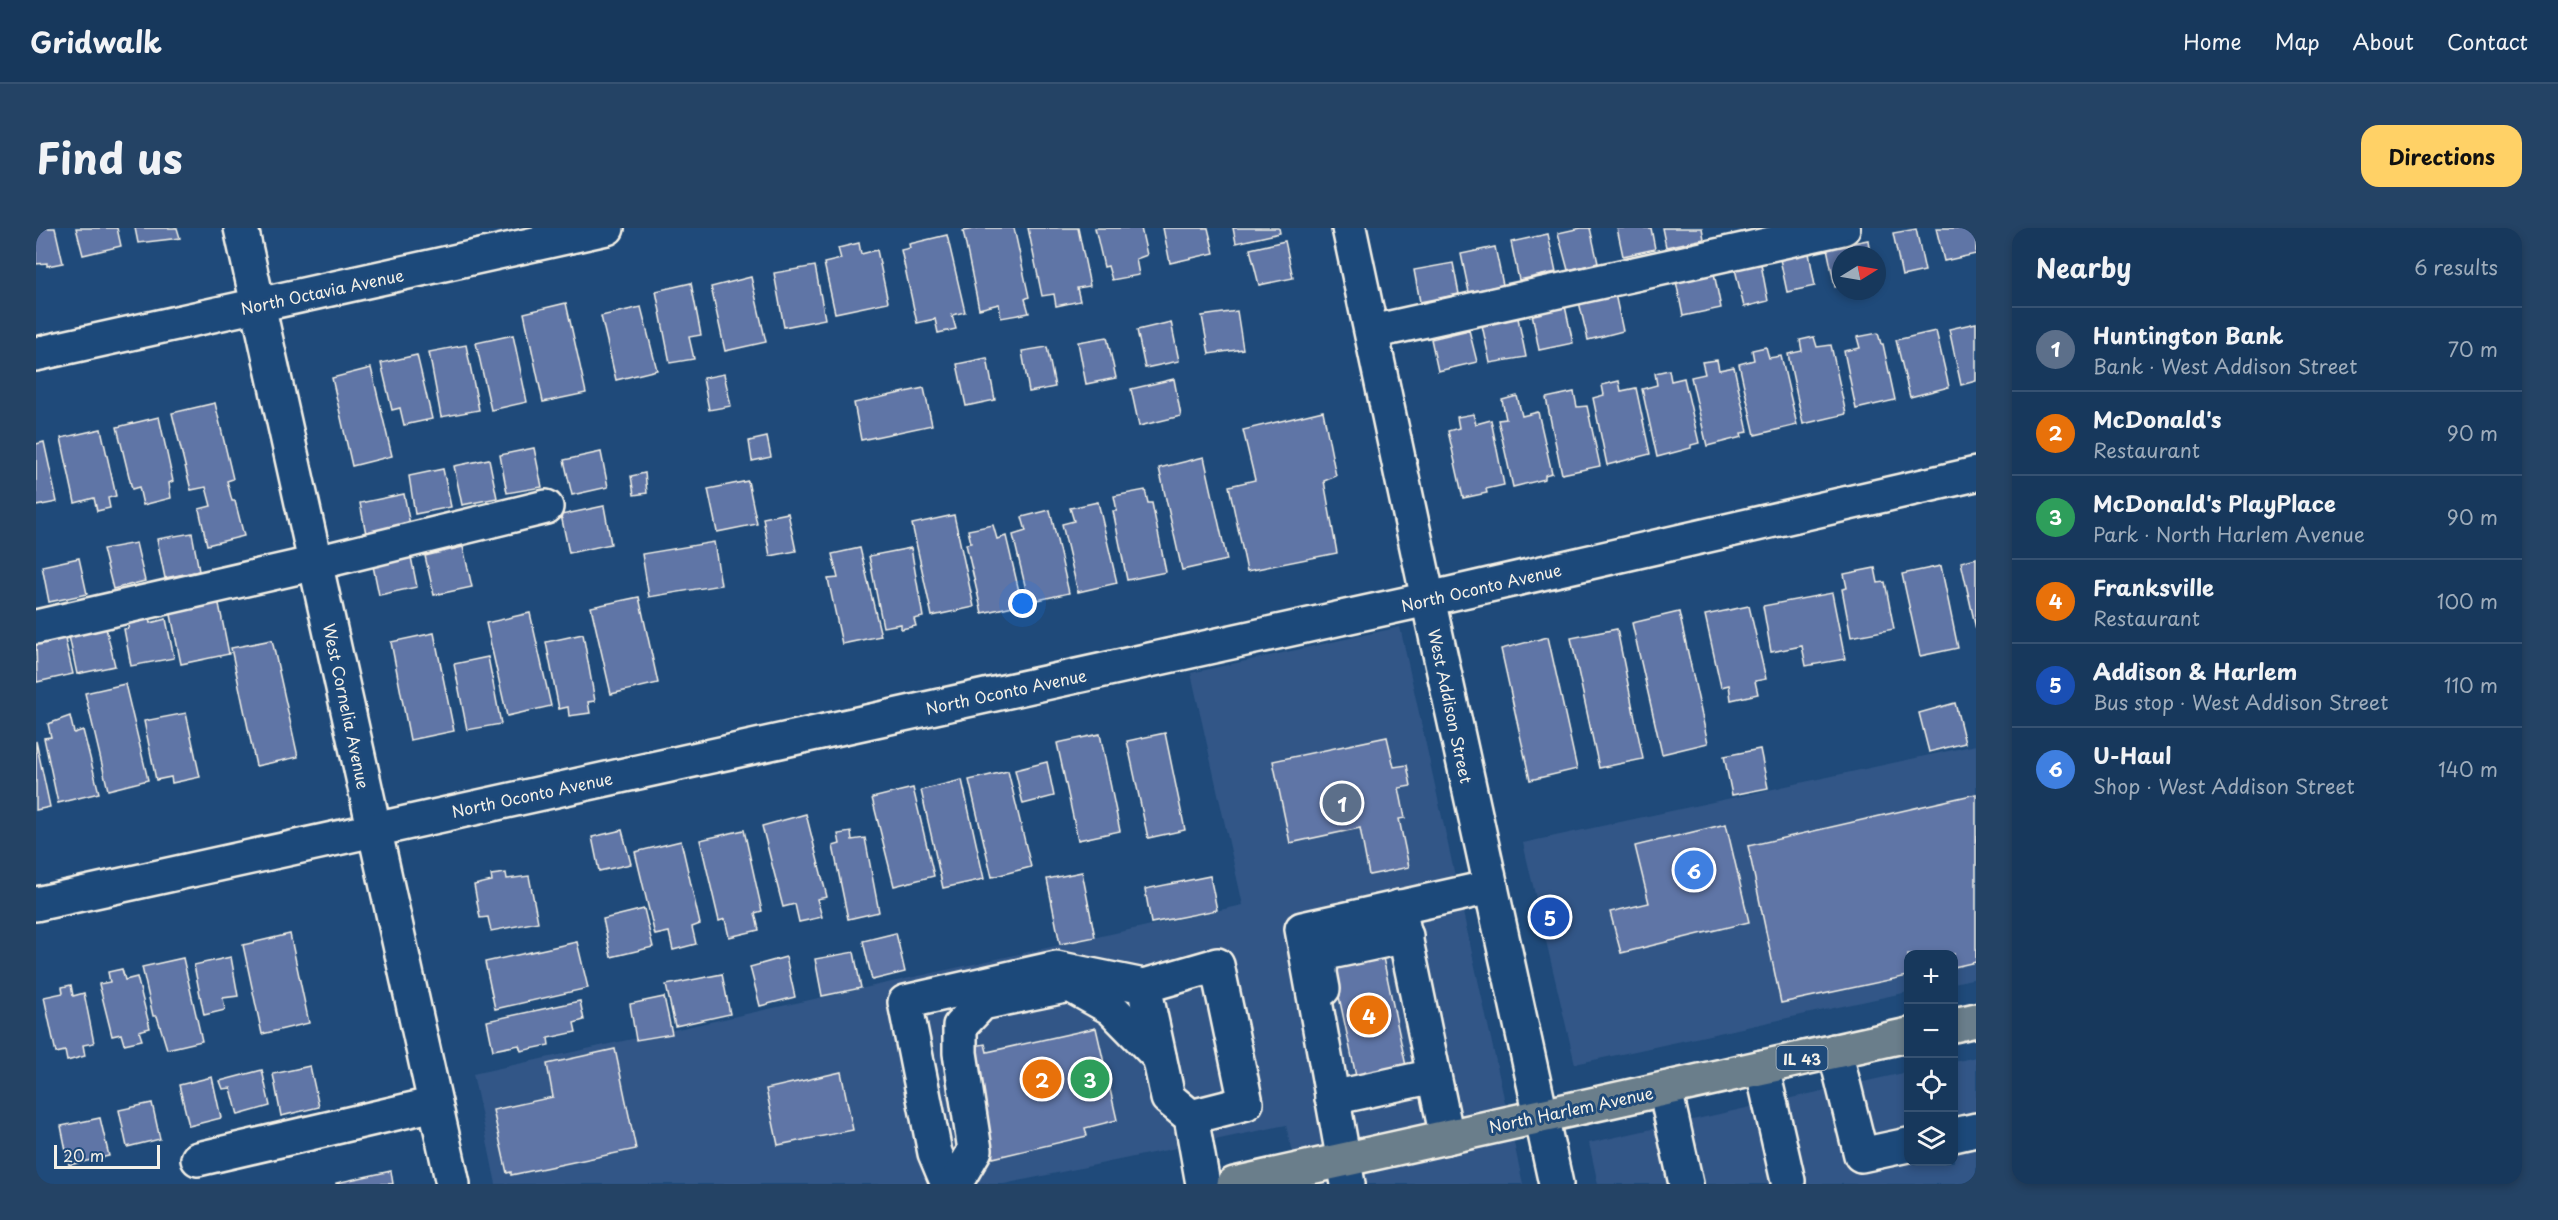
<!DOCTYPE html>
<html lang="en">
<head>
<meta charset="utf-8">
<style>
	body { margin:0; font-family:"Playpen Sans",sans-serif; background:#244365; color:#f1f3f6 }
	.controls { position:absolute; right:18px; bottom:18px; display:grid; overflow:hidden; border-radius:12px; box-shadow:0 3px 9px #0003 }
	.controls button { width:54px; height:54px; display:grid; place-items:center; padding:0; border:0; border-bottom:2px solid #365272; background:#17385c; color:#f1f3f6; font:30px sans-serif }
	.compass { position:absolute; left:1796px; top:18px; width:54px; height:54px; border-radius:50%; background:#17385c; box-shadow:0 3px 9px #0003; rotate:79deg }
	.scale { position:absolute; left:18px; bottom:15px; width:106px; box-sizing:border-box; padding-left:6px; border:3px solid #f4f1e8; border-top:0; font-size:16px; line-height:21px; white-space:nowrap; color:#f4f1e8; -webkit-text-stroke:4px #1f4a7a; paint-order:stroke }
	.you { position:absolute; left:987px; top:376px; width:21px; height:21px; margin:-15px; border:4px solid #fff; border-radius:50%; background:#1a73e8; box-shadow:0 0 0 9px #1a73e833 }
	.badge { display:grid; place-items:center; width:39px; height:39px; border-radius:50%; background:#ffd166; color:#fff; font-size:20px; font-weight:700 }
	.pin { position:absolute; translate:-50% -50%; border:3px solid #fff; box-shadow:0 2px 6px #0006 }
	.list { margin:0; padding:0; list-style:none }
	h2 { display:flex; justify-content:space-between; align-items:center; height:78px; margin:0; padding:0 24px; font-size:26px }
	h2 small { font-size:20px; font-weight:400; color:#9eacbb }
	.list li { display:grid; grid-template-columns:39px 1fr auto; gap:18px; align-items:center; box-sizing:border-box; height:84px; padding:0 24px; border-top:2px solid #365272 }
	.list b { display:block; font-size:22px; white-space:nowrap }
	.list p { margin:0; font-size:20px; white-space:nowrap; color:#9eacbb }
	.list em { font-size:20px; font-style:normal; color:#9eacbb }
	.icon { flex:none; width:33px; height:33px; fill:none; stroke:currentColor; stroke-width:2; stroke-linecap:round; stroke-linejoin:round }
	.map { position:relative; flex:none; width:1940px; height:956px; overflow:hidden; border-radius:18px }
	header { display:flex; align-items:center; gap:36px; box-sizing:border-box; height:84px; padding:0 30px; background:#17385c; border-bottom:2px solid #365272 }
	header strong { font-size:28px }
	nav { display:flex; gap:33px; margin-inline-start:auto; font-size:21px }
	.intro { display:flex; align-items:center; justify-content:space-between; box-sizing:border-box; height:144px; padding:0 36px }
	h1 { margin:0; font-size:42px }
	.button { padding:15px 27px; border-radius:18px; background:#ffd166; color:#111; font-size:21px; font-weight:700 }
	main { display:flex; gap:36px; padding:0 36px }
	aside { flex:1; background:#17385c; border-radius:18px; box-shadow:0 3px 9px #0003 }
	.map>svg:first-child { display:block }
	.built { fill:#325787 }
	.building { fill:#5e75a6; stroke:#f4f1e8; stroke-width:1.5 }
	.lines { fill:none; stroke-linecap:round; stroke-linejoin:round }
	.minor-casing { stroke:#f4f1e8; stroke-width:38 }
	.major-casing { stroke:#f4f1e8; stroke-width:38 }
	.minor { stroke:#1f4a7a; stroke-width:33 }
	.major { stroke:#6b7e8b; stroke-width:33 }
	.labels { text-anchor:middle; dominant-baseline:central; stroke-width:6; stroke-linejoin:round; paint-order:stroke }
	.shield { fill:#1f4a7a; stroke:#b4bfc7; stroke-width:1.5 }
	.shield-label { font-size:15px; font-weight:bold; fill:#f4f1e8 }
	.street-label { font-size:16px; fill:#f4f1e8; stroke:#1f4a7a }
</style>
</head>
<body>
<header>
<strong>Gridwalk</strong>
<nav><a>Home</a><a>Map</a><a>About</a><a>Contact</a></nav>
</header>
<div class="intro"><h1>Find us</h1><a class="button">Directions</a></div>
<main>
<div class="map">
<svg width="1940" height="956" viewBox="0 0 1940 956">
	<rect width="100%" height="100%" fill="#1f4a7a"/>
	<filter id="ink" filterUnits="userSpaceOnUse"><feTurbulence type="fractalNoise" baseFrequency=".0167" numOctaves="2"/><feDisplacementMap in="SourceGraphic" scale="12" xChannelSelector="R" yChannelSelector="G"/><feConvolveMatrix kernelMatrix="1 2 1 2 8 2 1 2 1" color-interpolation-filters="sRGB"/></filter>
	<g filter="url(#ink)">
		<g class="built">
			<path d="M1364,399L1487,956H1263L1250,897L968,956H460L437,846L1207,677L1155,445Z"/>
			<path d="M1940,517V750L1918,755V726H1872V764L1539,836L1487,615Z"/>
			<path d="M1940,829V956H1562L1553,915L1872,844V934H1918V834Z"/>
		</g>
		<g class="building">
			<path d="M0,0H19L27,35L11,38V35L0,36Z"/>
			<path d="M40,0H81L85,18L47,27Z"/>
			<path d="M99,0H141L144,10L102,15Z"/>
			<path d="M943,0H978L993,69L989,71L993,85L965,90L963,76L943,81L927,3Z"/>
			<path d="M992,0H1042L1054,58L1041,60L1044,73L1020,78L1018,66L1006,68Z"/>
			<path d="M1059,0H1105L1111,27L1100,31L1103,47L1076,52L1072,38L1068,39Z"/>
			<path d="M1127,0H1172L1178,25L1134,35Z"/>
			<path d="M1197,0H1243L1244,5L1200,15Z"/>
			<path d="M1545,0H1554L1562,35L1532,42L1522,5Z"/>
			<path d="M1581,0H1615L1619,21L1587,28Z"/>
			<path d="M1626,0H1666L1668,11L1630,19Z"/>
			<path d="M1900,0H1940V26L1908,33Z"/>
			<path d="M1880,1L1889,43L1866,48L1857,5Z"/>
			<path d="M1512,6L1520,44L1483,52L1475,14Z"/>
			<path d="M911,7L929,84L916,87L920,101L902,105L899,91L881,95L865,22L874,20L873,16Z"/>
			<path d="M1832,12L1834,27H1805V58L1799,59L1791,20Z"/>
			<path d="M1249,13L1257,50L1223,57L1214,21Z"/>
			<path d="M823,15L825,26L841,22L852,74L799,85L788,35L805,31L802,20Z"/>
			<path d="M1459,19L1467,57L1433,64L1425,26Z"/>
			<path d="M1773,25L1779,58L1751,64L1744,31Z"/>
			<path d="M1417,35L1423,66L1384,74L1378,42Z"/>
			<path d="M1725,36L1732,73L1708,79L1699,41Z"/>
			<path d="M779,38L789,91L748,99L738,45Z"/>
			<path d="M1678,45L1685,80L1647,88L1640,53Z"/>
			<path d="M715,49L730,114L689,123L675,59Z"/>
			<path d="M655,55L665,107L653,109L658,131L634,135L620,63Z"/>
			<path d="M1579,66L1587,103L1552,112L1543,74Z"/>
			<path d="M530,75L550,165L507,174L488,85Z"/>
			<path d="M1529,78L1537,115L1503,122L1496,85Z"/>
			<path d="M605,79L621,142L580,152L565,88Z"/>
			<path d="M1201,83L1207,121L1173,126L1166,88Z"/>
			<path d="M1482,90L1490,129L1454,135L1446,97Z"/>
			<path d="M1135,94L1143,133L1109,140L1101,102Z"/>
			<path d="M1940,95V153L1925,157L1913,101Z"/>
			<path d="M1433,102L1441,134L1402,143L1395,111Z"/>
			<path d="M1900,103L1913,159L1874,169L1860,112Z"/>
			<path d="M1842,105L1845,116H1847L1859,172L1820,181L1808,123L1824,120L1821,109Z"/>
			<path d="M477,107L491,174L455,182L440,115Z"/>
			<path d="M1071,109L1080,150L1050,156L1042,114Z"/>
			<path d="M1778,109L1781,119L1795,117L1810,186L1767,196L1752,126L1766,123L1764,112Z"/>
			<path d="M430,117L443,182L405,189L393,124Z"/>
			<path d="M1011,119L1019,159L993,164L986,123Z"/>
			<path d="M1730,119L1733,130L1745,128L1761,197L1719,207L1703,136L1718,132L1716,122Z"/>
			<path d="M381,127L396,191L368,197L364,180L356,182L345,135Z"/>
			<path d="M951,130L959,172L930,178L921,136Z"/>
			<path d="M1681,132L1683,142L1698,139L1712,204L1705,205L1706,209L1671,218L1655,149L1669,146L1666,134Z"/>
			<path d="M335,140L356,228L316,238L296,150Z"/>
			<path d="M1633,142L1635,153L1648,150L1663,215L1655,217V220L1621,229L1606,161L1621,157L1619,145Z"/>
			<path d="M688,146L695,178L673,182L667,150Z"/>
			<path d="M1138,151L1145,188L1103,198L1095,161Z"/>
			<path d="M1583,153L1585,163L1600,160L1614,226L1571,237L1557,170L1568,167L1566,157Z"/>
			<path d="M888,160L896,197L825,212L818,175Z"/>
			<path d="M1538,164L1541,179L1551,178L1564,238L1526,246L1510,170Z"/>
			<path d="M1481,168L1486,188L1502,184L1516,245L1509,247V251L1477,259L1462,192L1470,191L1466,172Z"/>
			<path d="M179,175L197,251L191,253L196,273H199L208,308L171,317L163,281L175,278L170,259L155,262L136,185Z"/>
			<path d="M1287,183L1300,248L1288,253L1301,325L1211,343L1193,258L1219,252L1207,202Z"/>
			<path d="M1437,186L1440,196L1455,192L1468,257L1450,261L1451,265L1427,270L1412,203L1423,200L1421,189Z"/>
			<path d="M123,189L137,253L133,255L135,270L107,277L103,259L96,261L81,199Z"/>
			<path d="M65,201L80,268L72,270L74,280L61,283L58,270L39,275L25,210Z"/>
			<path d="M731,209L735,229L716,233L713,213Z"/>
			<path d="M8,214L21,274L0,278V216Z"/>
			<path d="M498,220L506,259L471,265L464,227Z"/>
			<path d="M565,224L572,259L536,267L528,232Z"/>
			<path d="M1168,229L1191,332L1146,342L1123,240Z"/>
			<path d="M453,231L461,270L426,277L418,238Z"/>
			<path d="M407,241L415,279L379,286L373,248Z"/>
			<path d="M609,245L611,265L598,267L595,248Z"/>
			<path d="M712,253L721,296L681,304L672,261Z"/>
			<path d="M1109,262L1112,275H1116L1130,344L1091,352L1077,283H1081L1078,268Z"/>
			<path d="M368,266L375,302L331,311L324,275Z"/>
			<path d="M1062,274L1081,355L1042,364L1026,296L1038,293L1034,280Z"/>
			<path d="M568,278L575,316L533,325L525,287Z"/>
			<path d="M1014,282L1033,365L993,374L977,307L990,303L986,289Z"/>
			<path d="M752,285L760,323L734,328L727,290Z"/>
			<path d="M918,287L938,379L896,388L876,296Z"/>
			<path d="M957,297L961,311L970,308L986,376L946,385L930,316L935,315L932,302Z"/>
			<path d="M156,305L163,343L129,350L121,311Z"/>
			<path d="M678,314L685,357L613,369L606,326Z"/>
			<path d="M100,315L109,353L77,361L67,321Z"/>
			<path d="M427,319L436,359L398,367L389,328Z"/>
			<path d="M824,320L845,408L806,416L792,351L802,350L796,326Z"/>
			<path d="M875,320L887,389L878,391L880,398L865,401V396L847,399L833,328Z"/>
			<path d="M374,324L381,359L343,367L336,333Z"/>
			<path d="M43,330L51,366L13,374L6,338Z"/>
			<path d="M1940,330V401L1925,334Z"/>
			<path d="M1905,338L1922,420L1884,428L1866,346Z"/>
			<path d="M1839,340L1842,355L1849,354L1858,401L1815,409L1806,361L1811,360L1808,346Z"/>
			<path d="M1796,365L1809,431L1770,438L1766,418L1735,424L1727,378Z"/>
			<path d="M603,369L622,455L575,466L555,379Z"/>
			<path d="M182,371L193,426L145,436L134,382Z"/>
			<path d="M1713,378L1730,451L1719,453L1722,466L1695,472L1693,457L1685,459L1669,387Z"/>
			<path d="M1643,384L1672,515L1626,526L1596,395Z"/>
			<path d="M494,385L515,478L471,488L450,395Z"/>
			<path d="M112,387L114,395L130,391L138,430L95,438L88,401L93,400L91,391Z"/>
			<path d="M70,400L79,438L41,446L33,408Z"/>
			<path d="M1581,401L1607,531L1563,540L1535,410Z"/>
			<path d="M398,405L418,503L374,512L355,414Z"/>
			<path d="M547,406L559,473L552,474L554,485L533,488L532,479L523,481L510,414Z"/>
			<path d="M28,407L37,446L1,454L0,414Z"/>
			<path d="M1512,409L1541,541L1494,552L1465,421Z"/>
			<path d="M236,412L262,529L220,538L195,420Z"/>
			<path d="M452,429L465,496L431,502L418,436Z"/>
			<path d="M89,456L112,552L72,562L49,465Z"/>
			<path d="M1919,475L1929,515L1893,524L1883,485Z"/>
			<path d="M150,485L164,549L136,555L135,549L120,552L108,493Z"/>
			<path d="M34,488L38,505L47,502L63,565L22,575L8,510L15,509L12,496Z"/>
			<path d="M1129,505L1149,602L1112,610L1091,513Z"/>
			<path d="M1064,506L1084,603L1042,612L1021,515Z"/>
			<path d="M1351,509L1358,539L1371,537L1375,558L1363,560L1369,590L1363,591L1373,639L1333,647L1324,600L1254,615L1237,533Z"/>
			<path d="M0,513L14,579L0,582Z"/>
			<path d="M1724,521L1732,560L1696,567L1688,528Z"/>
			<path d="M1011,534L1018,568L987,576L979,542Z"/>
			<path d="M972,543L995,639L956,649L933,552Z"/>
			<path d="M926,552L948,651L907,660L885,562Z"/>
			<path d="M877,560L898,648L858,658L836,570Z"/>
			<path d="M1940,566V734L1918,739V726H1872V748L1745,775L1712,618Z"/>
			<path d="M770,586L791,669L781,671L786,689L763,694L759,676L747,679L726,598Z"/>
			<path d="M1690,596L1713,694L1585,725L1574,684L1613,675L1599,618Z"/>
			<path d="M586,602L595,636L563,643L556,609Z"/>
			<path d="M708,602L726,683L719,685L723,702L693,709L689,691L683,693L664,612Z"/>
			<path d="M815,604L816,612L829,610L843,684L812,691L797,618L804,616L802,606Z"/>
			<path d="M645,613L664,696L656,699L660,716L637,722L633,704L619,707L599,624Z"/>
			<path d="M1046,644L1059,709L1024,716L1011,651Z"/>
			<path d="M470,645L471,651L493,648L502,694L455,703L452,689L444,690L438,657L456,653L455,647Z"/>
			<path d="M1174,648L1181,682L1115,695L1109,661Z"/>
			<path d="M608,681L617,719L575,729L567,691Z"/>
			<path d="M860,705L869,744L836,752L827,713Z"/>
			<path d="M254,706L273,795L226,806L207,717Z"/>
			<path d="M541,714L552,760L459,781L449,734Z"/>
			<path d="M818,724L825,760L786,768L779,731Z"/>
			<path d="M1346,725L1370,838L1320,848L1296,736Z"/>
			<path d="M195,729L202,768L187,770L189,782L168,787L158,737Z"/>
			<path d="M750,729L759,769L724,778L714,739Z"/>
			<path d="M147,730L166,813L131,821L121,788H117L106,739Z"/>
			<path d="M86,741L89,752L101,749L114,800L103,803L106,812L88,816L85,806L76,808L63,756L74,754L72,744Z"/>
			<path d="M686,746L694,786L639,798L630,757Z"/>
			<path d="M35,757L37,768L48,765L58,815L47,817L49,828L31,833L29,823L20,825L8,769L27,765L26,759Z"/>
			<path d="M628,769L636,806L600,812L594,776Z"/>
			<path d="M544,773L548,792L538,795L540,804L512,810L513,817L485,823L483,817L457,822L451,793Z"/>
			<path d="M1060,800L1081,892L1049,900L1051,908L957,930L933,819L949,816L951,824Z"/>
			<path d="M579,821L600,921L475,947V944L471,945L457,882L517,869L511,836Z"/>
			<path d="M274,838L283,879L245,888L237,846Z"/>
			<path d="M226,842L234,878L202,887L195,860L187,861L184,853Z"/>
			<path d="M805,844L817,902L742,917L730,861Z"/>
			<path d="M176,849L185,890L153,898L143,857Z"/>
			<path d="M116,875L124,911L91,919L83,882Z"/>
			<path d="M64,890L73,928L33,937L25,898Z"/>
			<path d="M355,943L357,956H300V955Z"/>
		</g>
		<g class="lines">
			<g class="minor-casing">
				<g id="minor">
					<path d="M205,0L417,956"/>
					<path d="M1313,0L1392,371L1520,956"/>
					<path d="M1336,104L1807,0"/>
					<path d="M0,126L571,0"/>
					<path d="M0,399L280,335L510,279"/>
					<path d="M0,676L1392,371L1940,246"/>
					<path d="M1108,758L1181,737L1210,875L1155,889"/>
					<path d="M1287,761L1284,745L1285,726L1370,708"/>
					<path d="M1799,823L1825,927L1872,917"/>
					<path d="M1726,839L1752,953"/>
					<path d="M1398,848L1411,909"/>
					<path d="M1629,861L1650,956"/>
					<path d="M1296,870L1398,848L1363,679"/>
					<path d="M1918,907L1940,902"/>
					<path d="M162,931L399,876"/>
					<path d="M912,956L899,925L869,774L1020,740L1108,758L1132,870L1155,889L1167,956"/>
					<path d="M919,956L939,922L924,825V798L946,775L1034,757L1075,780L1123,829"/>
					<path d="M1312,956L1266,701L1455,659"/>
				</g>
			</g>
			<g class="major-casing">
				<g id="major">
					<path d="M1918,797L1940,792"/>
					<path d="M1198,956L1872,807"/>
				</g>
			</g>
			<use href="#minor" class="minor"/>
			<use href="#major" class="major"/>
		</g>
	</g>
	<g class="labels">
		<rect class="shield" x="1740.5" y="818" width="51" height="24" rx="4.5"/>
		<g class="shield-label">
			<text x="1766" y="830">IL 43</text>
		</g>
		<g class="street-label">
			<text transform="translate(286 63) rotate(-12)">North Octavia Avenue</text>
			<text transform="translate(1445 359) rotate(-13)">North Oconto Avenue</text>
			<text transform="translate(970 463) rotate(-12)">North Oconto Avenue</text>
			<text transform="translate(311 478) rotate(78)">West Cornelia Avenue</text>
			<text transform="translate(1415 478) rotate(78)">West Addison Street</text>
			<text transform="translate(496 566) rotate(-12)">North Oconto Avenue</text>
			<text transform="translate(1535 881) rotate(-12)">North Harlem Avenue</text>
		</g>
	</g>
</svg>
<div class="controls">
<button>+</button>
<button>−</button>
<button><svg class="icon" aria-label="locate" viewBox="0 0 24 24"><circle cx="12" cy="12" r="6"/><path d="M12 2v4M12 18v4M2 12h4M18 12h4"/></svg></button>
<button><svg class="icon" aria-label="layers" viewBox="0 0 24 24"><path d="M12 4l9 5-9 5-9-5zM3 14l9 5 9-5"/></svg></button>
</div>
<svg class="compass" viewBox="-18 -18 36 36"><path d="M0-13l5 13h-10z" fill="#e53935"/><path d="M0 13l5-13h-10z" fill="#9eacbb"/></svg>
<div class="scale">20 m</div>
<div class="you"></div>
<div class="pin badge" style="left:1306px;top:575px;background:#5c6f8a">1</div>
<div class="pin badge" style="left:1006px;top:851px;background:#e8710a">2</div>
<div class="pin badge" style="left:1054px;top:851px;background:#2e9e5b">3</div>
<div class="pin badge" style="left:1333px;top:787px;background:#e8710a">4</div>
<div class="pin badge" style="left:1514px;top:689px;background:#1a4fb4">5</div>
<div class="pin badge" style="left:1658px;top:642px;background:#3f7fe0">6</div>
</div>
<aside>
<h2>Nearby<small>6 results</small></h2>
<ul class="list">
<li><span class="badge" style="background:#5c6f8a">1</span><div><b>Huntington Bank</b><p>Bank · West Addison Street</p></div><em>70 m</em></li>
<li><span class="badge" style="background:#e8710a">2</span><div><b>McDonald's</b><p>Restaurant</p></div><em>90 m</em></li>
<li><span class="badge" style="background:#2e9e5b">3</span><div><b>McDonald's PlayPlace</b><p>Park · North Harlem Avenue</p></div><em>90 m</em></li>
<li><span class="badge" style="background:#e8710a">4</span><div><b>Franksville</b><p>Restaurant</p></div><em>100 m</em></li>
<li><span class="badge" style="background:#1a4fb4">5</span><div><b>Addison &amp; Harlem</b><p>Bus stop · West Addison Street</p></div><em>110 m</em></li>
<li><span class="badge" style="background:#3f7fe0">6</span><div><b>U-Haul</b><p>Shop · West Addison Street</p></div><em>140 m</em></li>
</ul>
</aside>
</main>
</body>
</html>
